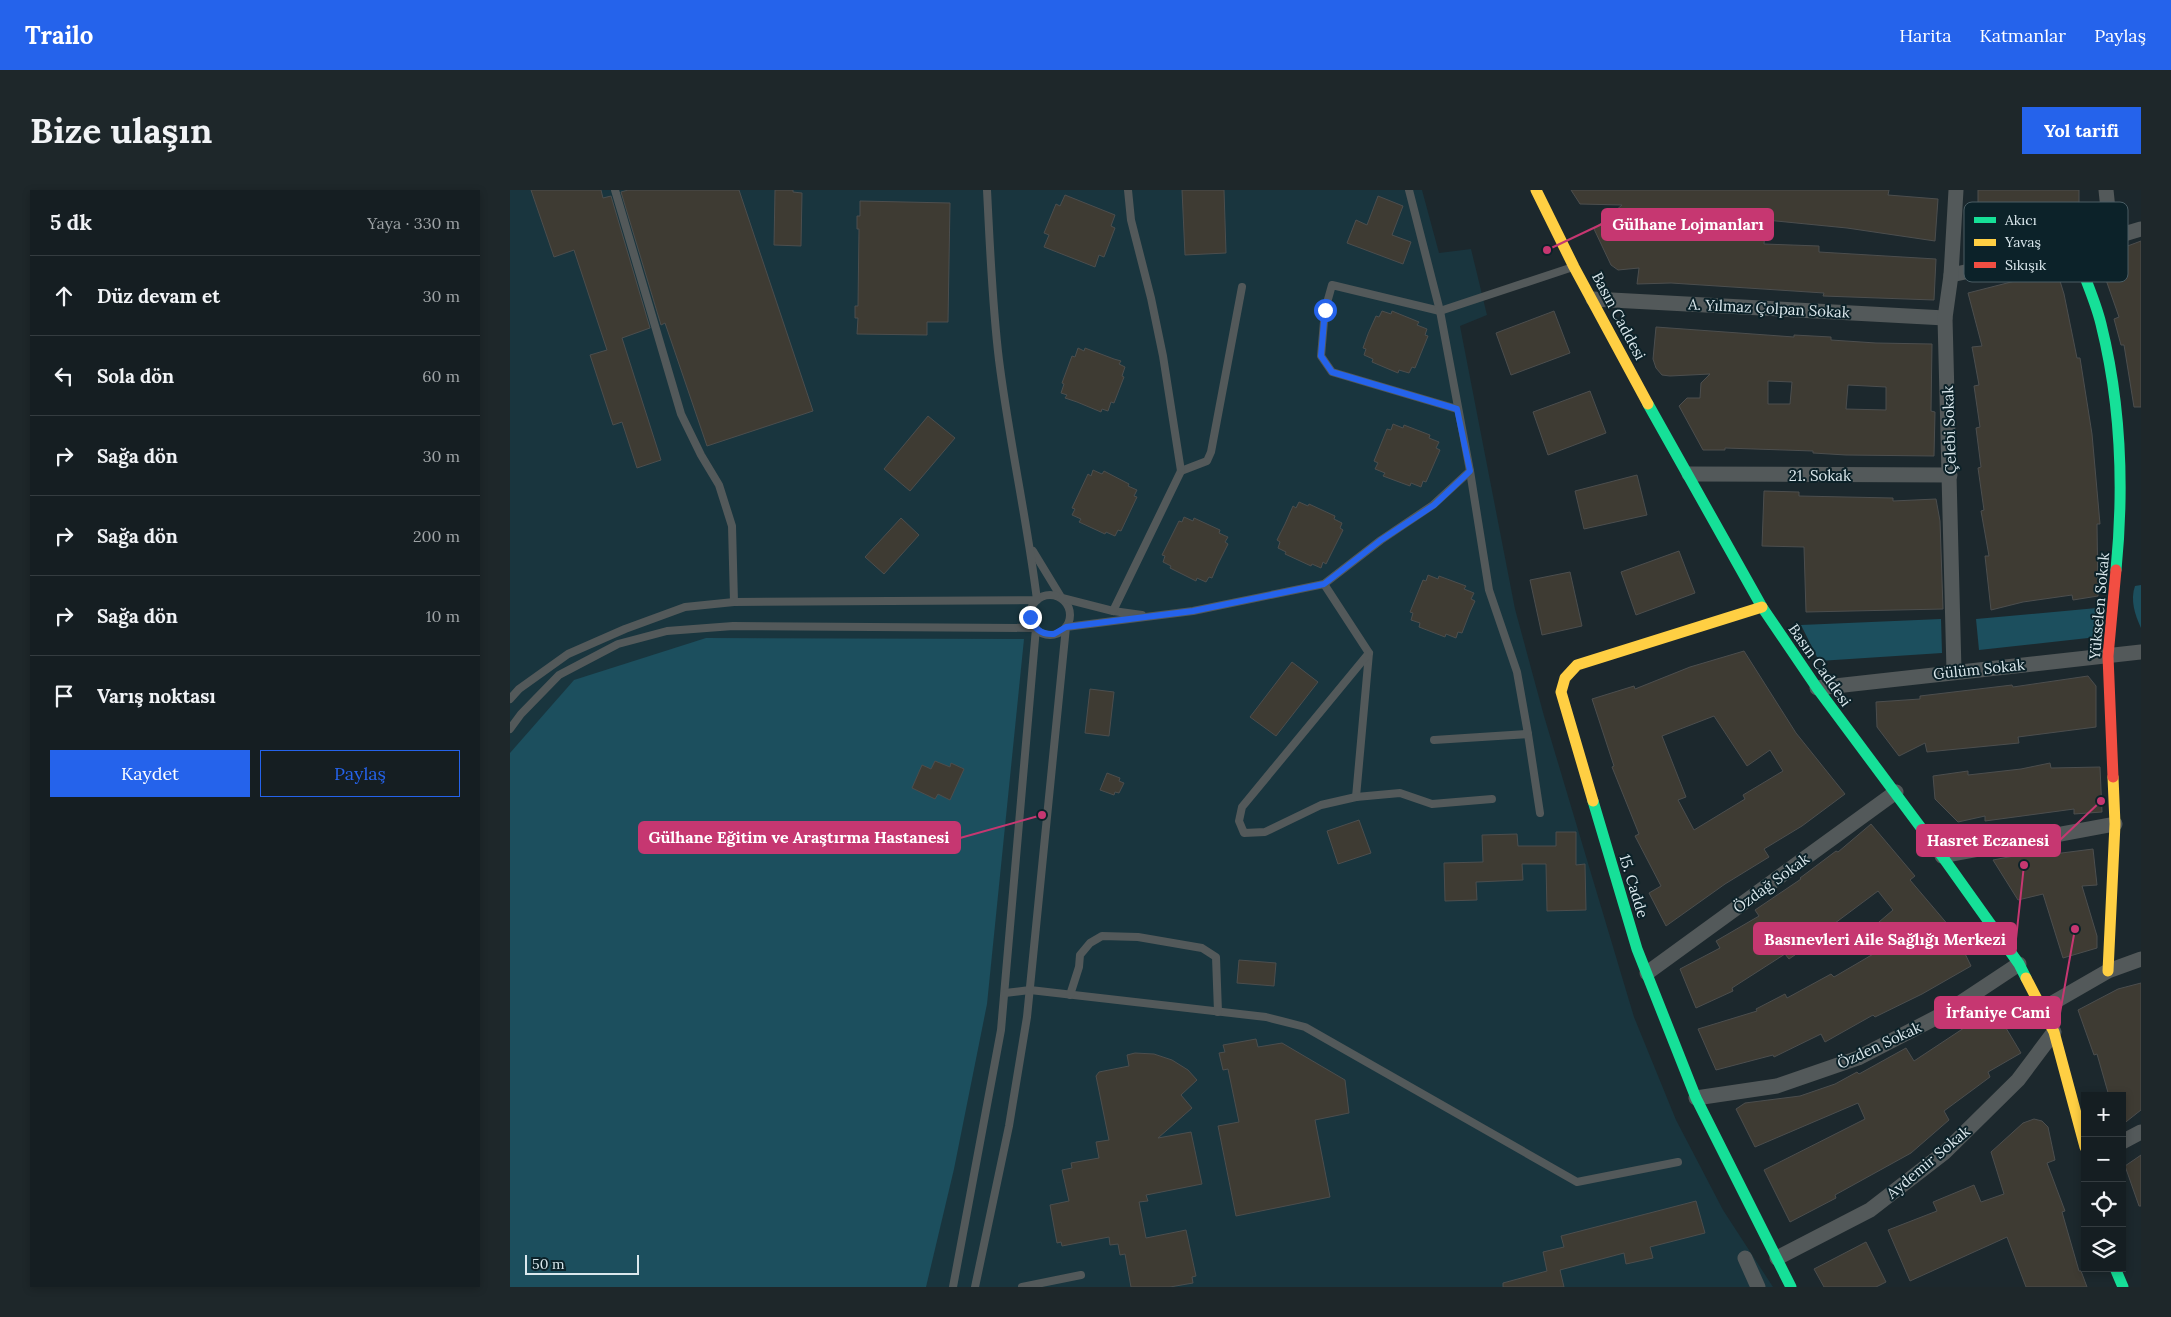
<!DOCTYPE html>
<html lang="tr">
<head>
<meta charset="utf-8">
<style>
	body { margin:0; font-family:Lora,serif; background:#1e272a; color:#f1f3f6 }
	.controls { position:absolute; right:15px; bottom:15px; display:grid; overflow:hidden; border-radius:0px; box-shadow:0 2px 8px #0003 }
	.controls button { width:45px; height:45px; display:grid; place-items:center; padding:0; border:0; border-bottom:1px solid #343c40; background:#151e22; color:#f1f3f6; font:25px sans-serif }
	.scale { position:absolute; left:15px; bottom:12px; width:114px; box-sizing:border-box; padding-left:5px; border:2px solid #dbe8ed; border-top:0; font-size:14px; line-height:18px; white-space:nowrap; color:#dbe8ed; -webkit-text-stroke:4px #0c2229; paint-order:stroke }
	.stop { position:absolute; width:15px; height:15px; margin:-11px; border:4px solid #2563eb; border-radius:50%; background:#fff }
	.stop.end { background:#2563eb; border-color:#fff; box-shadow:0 1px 5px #0008 }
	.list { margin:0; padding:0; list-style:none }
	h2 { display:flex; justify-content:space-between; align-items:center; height:65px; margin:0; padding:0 20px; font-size:21px }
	h2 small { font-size:16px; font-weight:400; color:#9da2a5 }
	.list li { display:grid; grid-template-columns:32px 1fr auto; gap:15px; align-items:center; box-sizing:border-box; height:80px; padding:0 20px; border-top:1px solid #343c40 }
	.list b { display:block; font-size:19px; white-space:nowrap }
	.list em { font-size:16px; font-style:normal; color:#9da2a5 }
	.actions { display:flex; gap:10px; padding:15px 20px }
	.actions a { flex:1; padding:11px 0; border:1px solid #2563eb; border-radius:0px; text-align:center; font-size:18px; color:#2563eb }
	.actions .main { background:#2563eb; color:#fff }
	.icon { flex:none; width:28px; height:28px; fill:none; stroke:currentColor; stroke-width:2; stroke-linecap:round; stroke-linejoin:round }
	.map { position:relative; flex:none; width:1631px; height:1097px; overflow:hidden; border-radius:0px }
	header { display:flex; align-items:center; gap:30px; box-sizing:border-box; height:70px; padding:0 25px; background:#2563eb; color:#fff }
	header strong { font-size:24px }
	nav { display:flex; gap:28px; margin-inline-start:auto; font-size:18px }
	.intro { display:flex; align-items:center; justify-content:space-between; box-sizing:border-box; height:120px; padding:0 30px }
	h1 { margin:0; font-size:35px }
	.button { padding:12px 22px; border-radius:0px; background:#2563eb; color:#fff; font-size:18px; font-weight:700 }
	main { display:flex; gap:30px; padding:0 30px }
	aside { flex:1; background:#151e22; border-radius:0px; box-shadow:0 2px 8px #0003 }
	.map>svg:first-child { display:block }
	.built { fill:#19353e }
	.green { fill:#1c4f5e }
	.building { fill:#3e3b33; stroke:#4c4e4e; fill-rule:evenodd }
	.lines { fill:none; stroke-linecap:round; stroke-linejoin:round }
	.lane { stroke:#53595a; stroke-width:8 }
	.street { stroke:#53595a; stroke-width:15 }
	.fast { stroke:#16e098; stroke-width:11 }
	.slow { stroke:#ffcf43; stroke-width:11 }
	.jam { stroke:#f24e42; stroke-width:11 }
	.route { stroke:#2563eb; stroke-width:6 }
	.labels { text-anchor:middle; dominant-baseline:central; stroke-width:4; stroke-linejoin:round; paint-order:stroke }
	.street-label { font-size:15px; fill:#dbe8ed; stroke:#0c2229 }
	.key { fill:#0c2229; stroke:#4a5d64; stroke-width:1 }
	.key-label { font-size:14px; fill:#dbe8ed }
	.leader { fill:none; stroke:#c63771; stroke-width:2 }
	.callout-dot { fill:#c63771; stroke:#0c2229; stroke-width:2 }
	.callout { fill:#c63771; stroke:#c63771; stroke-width:2 }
	.callout-label { font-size:16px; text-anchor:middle; font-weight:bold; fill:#fff }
</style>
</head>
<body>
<header>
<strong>Trailo</strong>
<nav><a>Harita</a><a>Katmanlar</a><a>Paylaş</a></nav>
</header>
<div class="intro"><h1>Bize ulaşın</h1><a class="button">Yol tarifi</a></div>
<main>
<aside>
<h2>5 dk<small>Yaya · 330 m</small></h2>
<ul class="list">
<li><svg class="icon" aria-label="ahead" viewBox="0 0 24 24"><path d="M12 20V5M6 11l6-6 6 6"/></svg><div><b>Düz devam et</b></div><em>30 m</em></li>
<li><svg class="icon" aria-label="left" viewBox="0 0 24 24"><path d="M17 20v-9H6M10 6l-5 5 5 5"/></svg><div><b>Sola dön</b></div><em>60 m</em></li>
<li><svg class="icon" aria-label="right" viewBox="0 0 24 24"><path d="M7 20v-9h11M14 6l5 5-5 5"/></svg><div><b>Sağa dön</b></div><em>30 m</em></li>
<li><svg class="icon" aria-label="right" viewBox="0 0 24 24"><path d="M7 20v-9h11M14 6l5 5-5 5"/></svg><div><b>Sağa dön</b></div><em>200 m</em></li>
<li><svg class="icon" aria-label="right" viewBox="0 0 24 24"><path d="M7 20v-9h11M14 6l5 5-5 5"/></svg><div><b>Sağa dön</b></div><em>10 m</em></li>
<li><svg class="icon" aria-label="arrive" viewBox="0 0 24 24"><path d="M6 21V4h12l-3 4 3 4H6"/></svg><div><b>Varış noktası</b></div></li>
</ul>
<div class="actions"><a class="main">Kaydet</a><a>Paylaş</a></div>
</aside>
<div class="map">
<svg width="1631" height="1097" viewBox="0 0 1631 1097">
	<rect width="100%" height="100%" fill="#1c282d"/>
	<path class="built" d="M0,0H912L929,63L961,59L977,125L950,136L1005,419L1034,526L1124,827L1166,930L1213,1020L1263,1097H0Z"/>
	<g class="green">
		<path d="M1631,395V438C1625,425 1620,410 1625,396Z"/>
		<path d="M1587,418V447L1469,460L1466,429Z"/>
		<path d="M1431,429L1432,463L1309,471L1291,435Z"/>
		<path d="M196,448L514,449L477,814L444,979L416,1097H0V563L64,490Z"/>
	</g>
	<g class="building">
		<path d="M21,0H91L93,8L101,6L140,138L112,148L151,270L127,278L112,232L103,235L80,165L97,160L64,60L44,67Z"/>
		<path d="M118,0H229L303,221L197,256L155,133L151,135L111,2Z"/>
		<path d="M265,0H283V2L292,3L291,56L264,55Z"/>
		<path d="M672,0H714L716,63L675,65Z"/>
		<path d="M1061,0H1379L1378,5L1428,9L1425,51L1337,38L1256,30L1254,54L1309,56V62L1426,69L1424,110L1313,106L1314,103L1161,93L1127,94L1129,78L1108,80L1101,75L1084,39L1112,15L1070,14Z"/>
		<path d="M1468,0H1569V14L1558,23L1502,37V40L1468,47Z"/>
		<path d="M555,5L605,25L601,36L605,38L594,67L589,65L585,77L534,57L539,45L534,43L546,14L550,16Z"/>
		<path d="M868,6L893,16L882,45L901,52L893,74L837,53L846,30L857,35Z"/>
		<path d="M350,11L440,13L438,132H417V145L347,144L348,128H345V116H348L349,39H347V26H350Z"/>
		<path d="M1631,51V217H1624L1614,155H1611L1604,129L1609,127L1588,67Z"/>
		<path d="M1545,75L1554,104L1567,168H1570L1582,244L1590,334H1587L1588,406L1563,410L1562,405L1513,412L1481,420L1475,366H1479L1471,321L1474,320L1468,278L1471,277L1466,238L1470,237L1464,196L1469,195L1462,157L1472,156L1458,103L1505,91Z"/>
		<path d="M872,121L881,124L882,121L909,132L907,135L917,139L915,145L918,146L905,178L902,177L899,183L889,180L888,183L862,172L863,169L854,165L856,159L853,158L858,144L866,126L869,127Z"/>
		<path d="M1044,121L1060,163L1001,185L986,143Z"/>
		<path d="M1146,137L1284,147V145L1321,147V150L1366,153L1422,154L1421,221L1425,222L1424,266L1336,265L1303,263V261L1215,258V260H1193L1169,216L1177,208H1190L1191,193L1200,184L1160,186L1152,185L1146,178L1143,169ZM1258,191L1282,192L1280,214H1258ZM1338,195L1376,197V220L1336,219Z"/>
		<path d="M568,158L574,161L575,158L604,169L611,171L609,174L615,177L612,186L614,187L604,213L601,212L598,221L592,219L591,222L567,212L555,208L557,205L551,203L554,194L552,193L562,166L565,167Z"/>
		<path d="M1080,201L1096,243L1038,265L1023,222Z"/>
		<path d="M418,226L445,248L400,301L374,279Z"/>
		<path d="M883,234L893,238L894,235L920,245L919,248L929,252L926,258L930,260L916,292L913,291L911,297L901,293L900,296L873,286L875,283L865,279L868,273L864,271L877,239L881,240Z"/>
		<path d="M583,280L592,284L594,281L619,294L618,296L627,300L624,306L627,307L611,341L608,340L605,346L596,342L595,344L569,332L571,329L562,325L565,319L562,318L578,284L581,286Z"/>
		<path d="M1127,285L1137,325L1074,339L1065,301Z"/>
		<path d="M1254,301L1289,302V306L1383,308V311L1426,309L1430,331L1433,419L1296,422L1294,357L1252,356Z"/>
		<path d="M789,312L798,316L799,314L825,326L824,329L832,333L830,338L833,340L816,374L813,372L811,378L802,374L801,376L775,364L776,362L768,358L770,352L767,350L775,334L783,316L786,318Z"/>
		<path d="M674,327L683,331L684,328L710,340L709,343L718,347L715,352L718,354L707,376L702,388L699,387L696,392L687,388L686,391L660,378L661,376L653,372L655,366L652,365L669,331L672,332Z"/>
		<path d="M391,328L409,345L374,384L355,367Z"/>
		<path d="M1169,361L1185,403L1126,425L1111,382Z"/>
		<path d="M1060,382L1072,436L1032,445L1020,390Z"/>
		<path d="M918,385L928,389L929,386L956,396L954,399L964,403L961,409L965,411L960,422L952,443L948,442L946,448L936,444L935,447L909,437L910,433L901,430L903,423L900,422L913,390L916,391Z"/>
		<path d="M1234,461L1286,543L1335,604L1292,636L1254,659L1259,667L1215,694L1156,736L1139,703L1151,696L1125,646L1129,644L1102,577L1104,576L1082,509L1124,496L1125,499L1180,477ZM1204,526L1237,576L1260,560L1273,581L1233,605L1235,609L1184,640L1168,610L1176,607L1152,546Z"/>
		<path d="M782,472L808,492L766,546L740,527Z"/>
		<path d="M1578,486L1586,496V537L1508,547L1509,553L1417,562L1415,553L1389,566L1367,537L1366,512L1410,509V506L1502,495L1503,497Z"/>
		<path d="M580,499L604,502L599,546L575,543Z"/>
		<path d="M425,571L440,577L441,573L454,579L440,610L428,604L425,609L402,598L412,575L421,579Z"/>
		<path d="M1540,573L1541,578L1590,577L1592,622L1564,624V619L1475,631V626L1448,632L1425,609L1423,586L1458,581V585L1511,579Z"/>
		<path d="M597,583L610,588L609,591L614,593L609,603L605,602L604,605L590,600Z"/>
		<path d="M849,630L861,663L828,674L817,641Z"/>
		<path d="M1361,634L1405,686L1400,690L1445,743L1461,776L1412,804L1365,827L1363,825L1315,852L1311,844L1264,867L1263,865L1206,880L1188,839L1247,821L1246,819L1275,804L1277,808L1321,784L1324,787L1377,756L1362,738L1383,720L1368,701L1313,742L1314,745L1279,769L1275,764L1222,798L1223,801L1186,818L1170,779L1210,758L1206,751L1249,726L1245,720L1291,689L1290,688L1326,661L1328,662Z"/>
		<path d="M1046,642H1066V675L1075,674L1076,720L1037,721L1036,674H1012L1013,690L966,692L967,710L935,711L934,673L973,672L972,645L1007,644L1008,656H1046Z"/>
		<path d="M1583,659L1587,695L1572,696L1587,746V758L1553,768L1533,704L1508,710L1483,670L1535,660L1536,665Z"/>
		<path d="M729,770L766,773L764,796L727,793Z"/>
		<path d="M1631,793V920L1612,935V906H1599L1587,864L1584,865L1568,820L1608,799Z"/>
		<path d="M1481,813L1511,863L1478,882L1480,887L1434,921L1439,930L1401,963L1325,1005L1326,1008L1280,1032L1254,980L1355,929L1348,913L1245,957L1226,919L1235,913L1290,906L1325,894L1347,882L1349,884L1396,858L1404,871L1460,834L1456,827Z"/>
		<path d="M746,849L748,857L772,853L835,890L839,923L805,930L820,1007L726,1026L708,936L729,932L718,879L713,880L709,863L715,862L713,855Z"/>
		<path d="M625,863L644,864L662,870L678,880L687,890L671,905L682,918L648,948L681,942L692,994L636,1005L638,1011L629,1012L636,1048L676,1040L686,1086L682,1087L683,1093L660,1097H621L615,1064L610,1065L608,1054L600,1055L599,1047L552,1056L551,1052L547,1053L540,1015L559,1011L552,980L562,978L561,973L589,968L586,952L599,950L586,886L589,882L619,876L617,865Z"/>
		<path d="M1524,929L1532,931L1538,937L1545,970L1537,973L1555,1021L1552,1022L1569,1081H1571L1577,1097H1516L1497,1047L1400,1091L1378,1040L1427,1021L1423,1012L1464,995L1471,1012L1494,1004L1481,962L1513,933Z"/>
		<path d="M1631,965V1016H1629L1615,976Z"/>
		<path d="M1186,1011L1195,1043L1140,1057L1143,1068L1116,1074L1114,1063L1050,1080L1054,1097H993V1093L1037,1081L1033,1062L1054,1057L1051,1046Z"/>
		<path d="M1356,1052L1376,1092L1366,1097H1314L1304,1079Z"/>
	</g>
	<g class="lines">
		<g class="lane">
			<path d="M105,0L171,224L191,265L209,295L222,336L224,412"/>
			<path d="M947,219L822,182L811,166L815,120L822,95L930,121L1063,77"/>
			<path d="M671,281L697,271L701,262L732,97"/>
			<path d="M523,361L551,407"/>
			<path d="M814,394L859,463L846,607"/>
			<circle cx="540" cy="425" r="20"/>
			<path d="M552,408L603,421L632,425"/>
			<path d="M603,421L671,281L653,166L641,108L621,30L618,0"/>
			<path d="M859,463L732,617L729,631L734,643L755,642L811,615L846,607L890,603L922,614L982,609"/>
			<path d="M0,509L9,499L58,464L115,439L175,417L224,412L527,410C517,329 499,250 489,170C482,113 480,57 477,0"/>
			<path d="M0,539L11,524L49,485L108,454L157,441L223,436L526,438L491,840L443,1097"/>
			<path d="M1018,544L1030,623"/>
			<path d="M924,550L1018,544L1007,482L979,400L960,281"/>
			<path d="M495,803L520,800L756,827L795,837L1067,992L1168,972"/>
			<path d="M560,805L569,777L570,765L580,753L592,746L628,747L692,758L706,767L708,822"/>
			<path d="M465,1097L499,936L517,827L556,437L683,421L814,394L871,350L923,315L960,281L930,121L899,0"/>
			<path d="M512,1097L571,1085"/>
		</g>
		<g class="street">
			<path d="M1596,0L1601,48"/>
			<path d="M1441,85L1564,59L1631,39"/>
			<path d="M1083,109L1435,128"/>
			<path d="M1179,284L1440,285"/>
			<path d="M1444,481L1435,128L1441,85L1446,0"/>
			<path d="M1307,498L1631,462"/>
			<path d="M1432,666L1605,634"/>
			<path d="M1137,783L1386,602"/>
			<path d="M1532,819L1598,781L1631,769"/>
			<path d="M1186,908L1267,896L1348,868L1435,823L1509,774"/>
			<path d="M1612,952L1631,942"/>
			<path d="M1235,1068L1248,1097"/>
			<path d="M1267,1068L1360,1020L1435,962L1508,890L1544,842"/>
		</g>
		<g class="fast">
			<path d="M1564,59C1573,84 1585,109 1591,134C1611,214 1614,298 1606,380"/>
			<path d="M1138,214L1252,417L1307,498L1432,666L1509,774L1516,788"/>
			<path d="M1083,611L1127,759L1186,908L1281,1097"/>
			<path d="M1605,1078L1613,1097"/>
		</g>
		<g class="slow">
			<path d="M1026,0L1064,77L1138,214"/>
			<path d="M1083,611L1051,502L1055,488L1067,475L1252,417"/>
			<path d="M1598,781L1605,634L1603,587"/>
			<path d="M1516,788L1544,842L1575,957"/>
		</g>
		<path class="jam" d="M1603,587L1598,466L1606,380"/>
	</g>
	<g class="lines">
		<path class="route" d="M520,427C524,439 532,445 544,444L556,437L683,421L814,394L871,350L924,315L960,281L947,219L822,182L811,166L815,120"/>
	</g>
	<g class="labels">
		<g class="street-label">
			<text transform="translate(1259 118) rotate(3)">A. Yılmaz Çolpan Sokak</text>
			<text transform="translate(1109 126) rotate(62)">Basın Caddesi</text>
			<text transform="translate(1439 240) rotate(-92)">Çelebi Sokak</text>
			<text x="1310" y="285">21. Sokak</text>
			<text transform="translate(1589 416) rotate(-85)">Yükselen Sokak</text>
			<text transform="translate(1310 475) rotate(55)">Basın Caddesi</text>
			<text transform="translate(1469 479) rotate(-6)">Gülüm Sokak</text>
			<text transform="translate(1261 693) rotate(-36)">Özdağ Sokak</text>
			<text transform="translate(1124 696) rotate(73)">15. Cadde</text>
			<text transform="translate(1369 855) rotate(-25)">Özden Sokak</text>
			<text transform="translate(1418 972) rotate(-40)">Aydemir Sokak</text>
		</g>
	</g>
	<rect x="1454" y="12" width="164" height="80" rx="8" class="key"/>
	<rect x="1464" y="27" width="22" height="6" fill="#16e098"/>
	<rect x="1464" y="49" width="22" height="7" fill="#ffcf43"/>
	<rect x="1464" y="72" width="22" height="6" fill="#f24e42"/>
	<g class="key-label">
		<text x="1495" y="35">Akıcı</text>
		<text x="1495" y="57">Yavaş</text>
		<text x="1495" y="80">Sıkışık</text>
	</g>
	<path class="leader" d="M1037 60L1092 34M532 625L450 648M1591 611L1550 650M1514 675L1506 749M1565 739L1550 823"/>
	<g class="callout-dot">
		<circle cx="1037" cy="60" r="5"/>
		<circle cx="532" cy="625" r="5"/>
		<circle cx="1591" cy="611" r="5"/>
		<circle cx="1514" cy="675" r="5"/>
		<circle cx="1565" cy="739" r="5"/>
	</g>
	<g class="callout">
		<rect x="1092" y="19" width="171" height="31" rx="5"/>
		<rect x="129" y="632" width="321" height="31" rx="5"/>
		<rect x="1407" y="635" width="143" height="31" rx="5"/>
		<rect x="1244" y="733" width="262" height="31" rx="5"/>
		<rect x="1425" y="807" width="125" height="31" rx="5"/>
	</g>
	<g class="callout-label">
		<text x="1178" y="40">Gülhane Lojmanları</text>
		<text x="289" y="653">Gülhane Eğitim ve Araştırma Hastanesi</text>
		<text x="1478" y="656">Hasret Eczanesi</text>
		<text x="1375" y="755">Basınevleri Aile Sağlığı Merkezi</text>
		<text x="1488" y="828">İrfaniye Cami</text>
	</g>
</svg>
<div class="controls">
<button>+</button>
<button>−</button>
<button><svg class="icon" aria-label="locate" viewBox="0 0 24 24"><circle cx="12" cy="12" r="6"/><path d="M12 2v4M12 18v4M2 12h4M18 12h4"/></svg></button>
<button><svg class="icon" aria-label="layers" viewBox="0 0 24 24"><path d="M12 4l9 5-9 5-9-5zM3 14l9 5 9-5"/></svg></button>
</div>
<div class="scale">50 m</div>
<div class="stop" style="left:815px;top:120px"></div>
<div class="stop end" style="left:520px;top:427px"></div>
</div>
</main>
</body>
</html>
